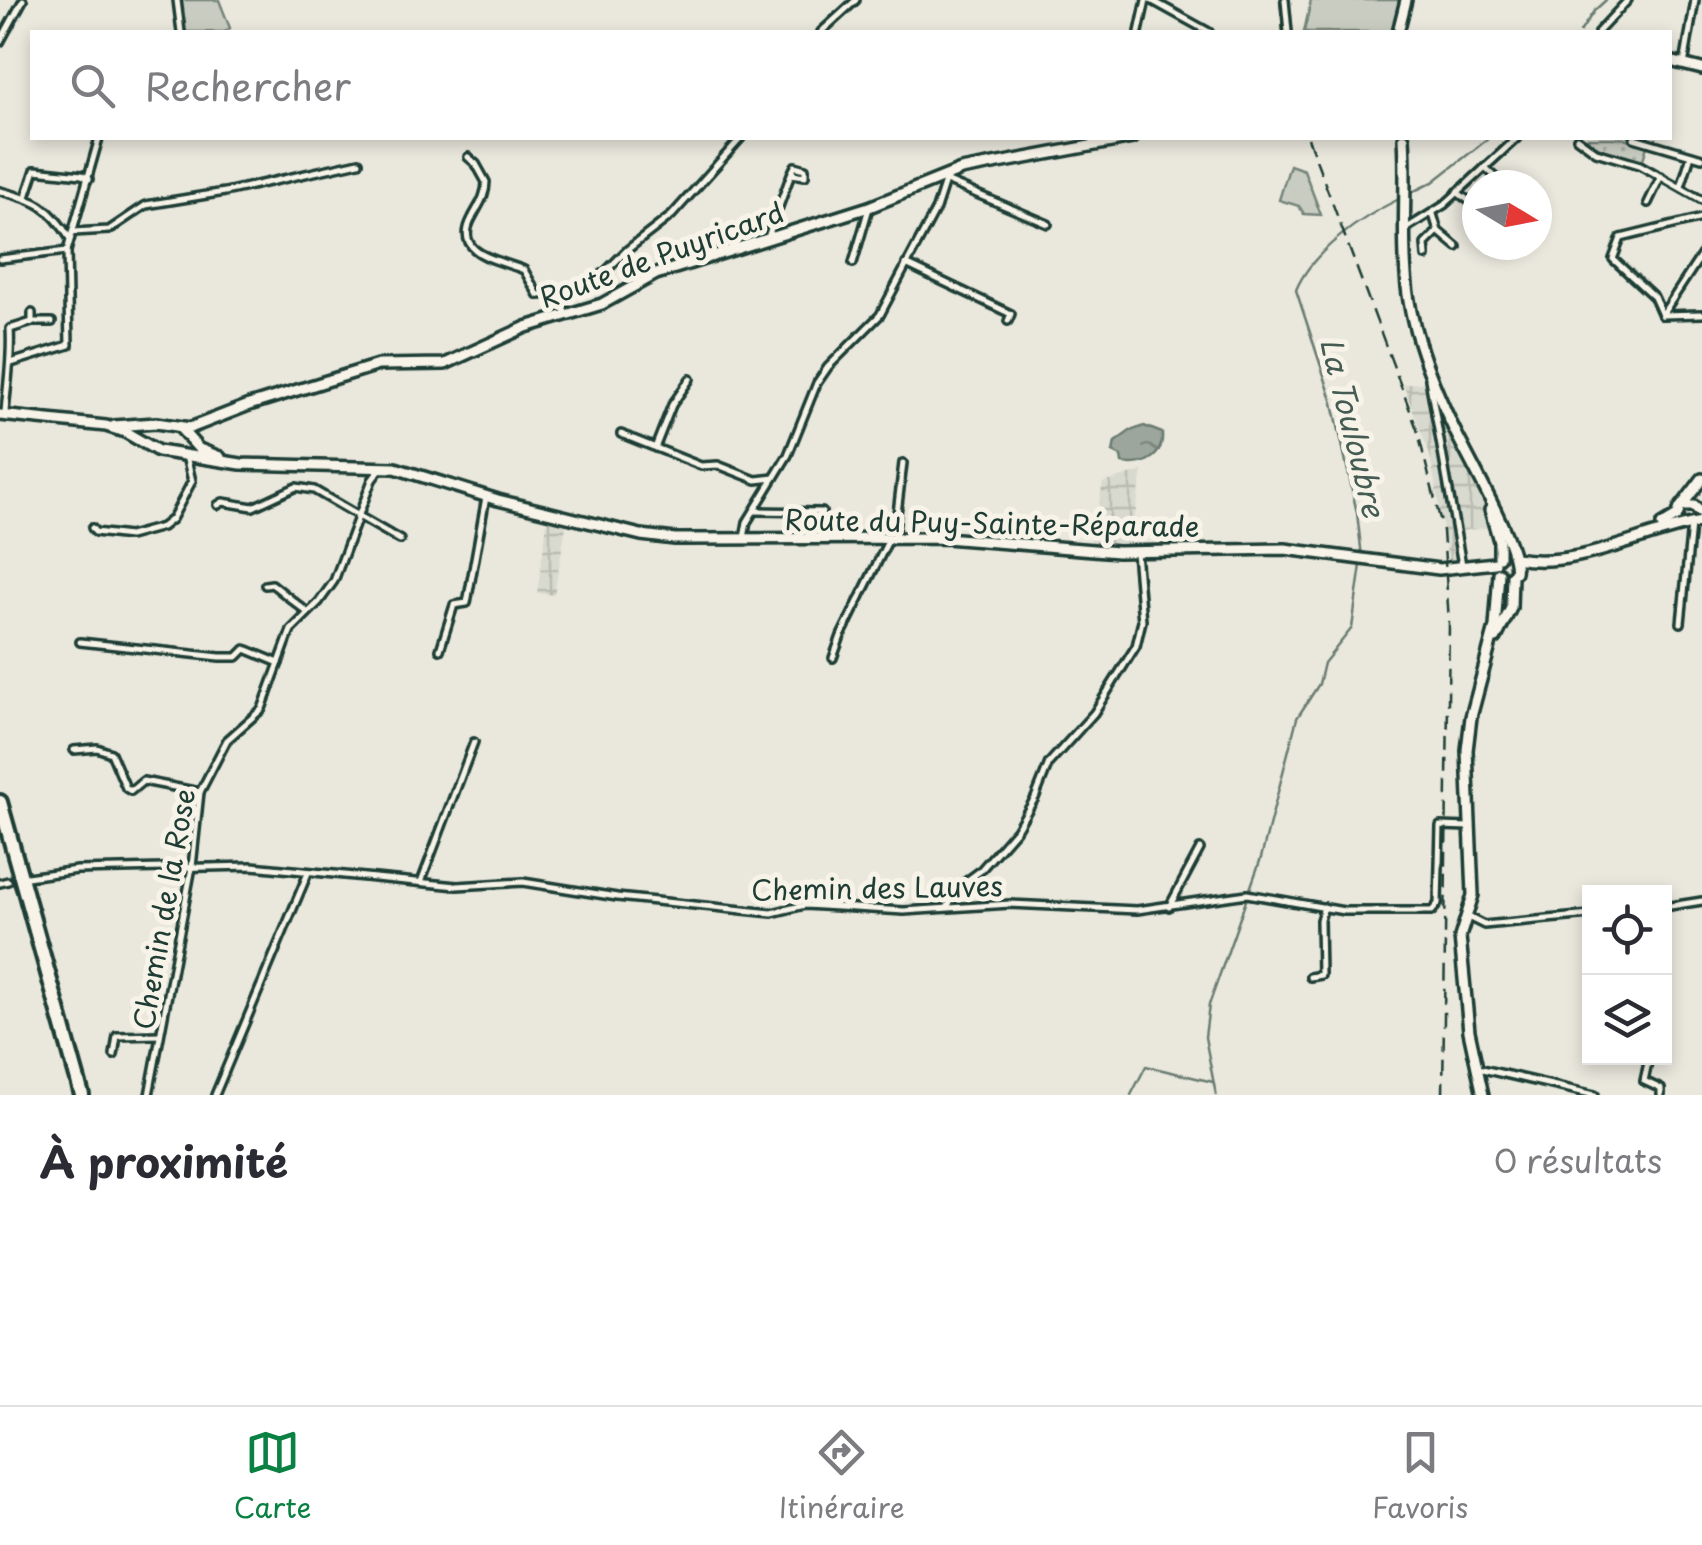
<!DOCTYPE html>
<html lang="fr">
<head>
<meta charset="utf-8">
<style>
	body { margin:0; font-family:"Playpen Sans",sans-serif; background:#f2f2f3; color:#2b2b33 }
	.controls { position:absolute; right:30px; bottom:30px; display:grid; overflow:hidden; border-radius:0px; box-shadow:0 5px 15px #0003 }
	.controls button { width:90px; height:90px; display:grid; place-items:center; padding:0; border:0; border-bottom:2px solid #e1e1e2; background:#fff; color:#2b2b33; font:50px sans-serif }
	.compass { position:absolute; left:1462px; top:170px; width:90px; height:90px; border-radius:50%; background:#fff; box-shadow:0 5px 15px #0003; rotate:100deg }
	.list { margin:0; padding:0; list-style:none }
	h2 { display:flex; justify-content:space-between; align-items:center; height:130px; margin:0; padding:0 40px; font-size:42px }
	h2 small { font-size:32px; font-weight:400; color:#7c7c81 }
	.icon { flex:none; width:55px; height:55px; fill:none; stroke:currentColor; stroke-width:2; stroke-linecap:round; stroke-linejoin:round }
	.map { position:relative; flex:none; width:1702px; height:1095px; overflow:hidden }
	.search { position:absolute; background:#fff; box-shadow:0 5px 15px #0003; left:30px; right:30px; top:30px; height:110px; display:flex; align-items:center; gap:25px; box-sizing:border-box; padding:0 35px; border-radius:0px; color:#7c7c81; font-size:38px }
	.sheet { height:310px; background:#fff }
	nav { display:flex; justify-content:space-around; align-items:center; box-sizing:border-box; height:140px; border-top:2px solid #e1e1e2; background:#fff; font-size:28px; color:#7c7c81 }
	nav a { display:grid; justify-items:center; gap:5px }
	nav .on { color:#0b8043 }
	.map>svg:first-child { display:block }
	.industrial { fill:url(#industrial-grid) }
	.green { fill:#c8ccc1; stroke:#74847a; stroke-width:2.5 }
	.park { fill:url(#park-dots); stroke:#74847a; stroke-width:2.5 }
	.water { fill:url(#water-ripples); stroke:#6a7c72; stroke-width:2.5 }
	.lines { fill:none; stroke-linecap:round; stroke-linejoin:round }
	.stream { stroke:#6a7c72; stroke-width:2.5 }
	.street-casing { stroke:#1f3d34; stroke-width:12 }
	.secondary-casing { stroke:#1f3d34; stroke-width:16 }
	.highway-casing { stroke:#1f3d34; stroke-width:20 }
	.street { stroke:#f7f3e8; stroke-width:5 }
	.secondary { stroke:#f7f3e8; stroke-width:9 }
	.highway { stroke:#f7f3e8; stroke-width:12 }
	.rail { stroke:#1f3d34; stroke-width:2.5; stroke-dasharray:15 8; stroke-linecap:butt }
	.labels { text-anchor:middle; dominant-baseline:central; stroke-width:10; stroke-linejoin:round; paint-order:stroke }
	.street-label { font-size:28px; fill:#1f3d34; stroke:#f7f3e8 }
	.water-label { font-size:30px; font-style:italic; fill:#445c53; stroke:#f7f3e8 }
</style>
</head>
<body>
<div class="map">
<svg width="1702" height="1095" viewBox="0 0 1702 1095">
	<defs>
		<pattern id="industrial-grid" width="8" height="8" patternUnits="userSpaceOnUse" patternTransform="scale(2.5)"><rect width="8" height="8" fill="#d9dacf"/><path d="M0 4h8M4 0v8" fill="none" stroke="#babcb2"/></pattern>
		<pattern id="park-dots" width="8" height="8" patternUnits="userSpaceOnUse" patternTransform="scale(2.5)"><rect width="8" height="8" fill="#c8ccc1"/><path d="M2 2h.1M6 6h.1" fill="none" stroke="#abb0a6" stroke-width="1.8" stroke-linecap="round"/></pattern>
		<pattern id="water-ripples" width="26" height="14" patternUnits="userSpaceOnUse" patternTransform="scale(2.5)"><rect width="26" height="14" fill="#9ca69c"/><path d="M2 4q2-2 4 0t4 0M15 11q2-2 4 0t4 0" fill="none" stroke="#7f8880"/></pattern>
	</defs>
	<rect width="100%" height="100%" fill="#eae8dd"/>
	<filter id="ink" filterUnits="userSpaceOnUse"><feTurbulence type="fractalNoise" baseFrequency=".01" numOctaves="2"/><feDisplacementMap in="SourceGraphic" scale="20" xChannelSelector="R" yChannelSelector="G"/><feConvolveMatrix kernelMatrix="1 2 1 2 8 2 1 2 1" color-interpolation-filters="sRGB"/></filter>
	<g filter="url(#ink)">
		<g class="industrial">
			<path d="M1427,382L1482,494L1492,527L1453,532L1459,564H1449L1430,455L1403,384Z"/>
			<path d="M1143,471L1129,547L1090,546L1103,483Z"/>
			<path d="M548,516L567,521L554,595L537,593Z"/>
		</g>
		<g class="green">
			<path d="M180,0H219L230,28L225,32H184Z"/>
			<path d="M1311,0H1403L1395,32H1304Z"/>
			<path d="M1290,165L1304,170L1321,215L1304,214L1299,206L1279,200Z"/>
		</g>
		<path class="park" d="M1582,138H1624L1647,146L1642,163L1607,152Z"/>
		<path class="water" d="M1144,426L1162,433C1164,457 1144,467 1122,463L1121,456L1113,452L1115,442L1130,431Z"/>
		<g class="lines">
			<g class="stream">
				<path d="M1580,32L1594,11L1606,0"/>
				<path d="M1406,195L1433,182L1489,138"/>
				<path d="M1362,557L1357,513L1333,403L1296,290C1312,251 1362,217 1399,199"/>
				<path d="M1131,1095L1146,1066L1213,1082"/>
				<path d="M1216,1095L1205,1037L1209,1005L1261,858L1297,718L1319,684L1324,663L1352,628L1361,565"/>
			</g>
			<g class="street-casing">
				<g id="street">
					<path d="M177,0L181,32"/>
					<path d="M1151,0L1209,32"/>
					<path d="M1285,0L1288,32"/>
					<path d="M821,32L856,0"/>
					<path d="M1139,32L1146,0"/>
					<path d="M1598,32L1628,0"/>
					<path d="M0,42L23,0"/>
					<path d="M1684,65L1695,0"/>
					<path d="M1577,138L1596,152L1640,165L1702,200"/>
					<path d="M1634,138L1702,158"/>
					<path d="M468,157L476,164L486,182C486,197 478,206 472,218C452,255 500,260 524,270L538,295L558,294L562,299"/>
					<path d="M1485,167L1504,185"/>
					<path d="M946,181L1048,224"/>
					<path d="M1681,187L1691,155"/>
					<path d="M0,191C36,200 50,206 70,239"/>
					<path d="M1457,192L1477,207"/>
					<path d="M26,197L35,170L82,175L89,179"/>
					<path d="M1648,203L1661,176"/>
					<path d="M1433,214L1438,231L1457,247"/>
					<path d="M1407,228L1444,205L1517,138"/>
					<path d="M73,232L109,230L146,205L225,192L359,162"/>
					<path d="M769,236V234L791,174L795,166L805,169V176L791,174"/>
					<path d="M1426,256L1425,244L1438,231"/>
					<path d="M0,259L67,251"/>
					<path d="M853,263L869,208"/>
					<path d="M906,264L1011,314L1008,321"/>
					<path d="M565,313L562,299L604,273L627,250L672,215L741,138"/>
					<path d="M1662,315L1654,297L1613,259L1621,238L1702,218"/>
					<path d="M1662,315L1702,254"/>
					<path d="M1662,315L1702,314"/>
					<path d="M32,322H52"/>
					<path d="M11,363L69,345L67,251L99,138"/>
					<path d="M1429,379L1462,565"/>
					<path d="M5,413C7,384 12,358 10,329L32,322V313"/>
					<path d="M621,434L701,466L718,465L756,480L774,478"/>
					<path d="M655,448L672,405L690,379"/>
					<path d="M218,505L223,502L253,507L296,487L314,490L400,540"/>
					<path d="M754,511L822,512"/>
					<path d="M92,528L95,532L129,536L162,527L172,519L192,481L186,456"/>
					<path d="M744,538L747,522L788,455L817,383L828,367L880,315L936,209L946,178"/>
					<path d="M894,539L903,463"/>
					<path d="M265,585L272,584L307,612"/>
					<path d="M1681,623L1691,525"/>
					<path d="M80,642L220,657H237L245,649L279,663"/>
					<path d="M440,650L454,605L467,603L486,497"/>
					<path d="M833,658L841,636L889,539"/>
					<path d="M74,750L97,748L111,753L126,788L131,791L143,781L200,792"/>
					<path d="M27,877L77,870L252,866L457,886L523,882L617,897L772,913L805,905L904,911L1010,904L1137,910L1247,894L1344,911H1432L1438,904L1440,826L1469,827"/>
					<path d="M421,882L474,742"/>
					<path d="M0,883L8,881"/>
					<path d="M948,906L957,888L980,871L1016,830L1035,798L1049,763L1094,713L1136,646L1142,621L1136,552"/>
					<path d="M1169,907L1200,849"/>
					<path d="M1664,907L1702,901"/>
					<path d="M1468,917L1484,925L1590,915"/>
					<path d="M1310,977L1321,975L1320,920L1324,907"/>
					<path d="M114,1055L117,1036L160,1035"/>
					<path d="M1649,1058L1644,1081L1661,1089V1095"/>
					<path d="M1478,1068L1595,1095"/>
					<path d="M149,1095L192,867L200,792L227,740L262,709L291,630L319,602L334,581L372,480L381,468"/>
					<path d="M215,1095L308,873"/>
				</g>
			</g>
			<g class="secondary-casing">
				<g id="secondary">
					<path d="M1398,32L1406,0"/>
					<path d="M1670,61L1702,69"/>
					<path d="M1404,138C1407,183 1402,229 1406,275C1409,327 1431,380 1453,427C1465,453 1521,549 1515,572"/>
					<path d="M0,415L106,426L125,432L158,451L241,464L395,468L498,500L641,535L675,539L945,538L1118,552L1285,549L1439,569L1495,563"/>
					<path d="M114,426L156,423L190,428L249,405L378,365L445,364L526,327L602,304L656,274L869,207L961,170L1133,138"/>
					<path d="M181,429L199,449L220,457"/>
					<path d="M1682,506H1694L1702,514"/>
					<path d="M1490,510L1499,541V557"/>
					<path d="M1662,525L1677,516L1680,508L1702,479"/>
					<path d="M1515,558C1578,570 1644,531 1702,522"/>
					<path d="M1496,638L1511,608L1512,575"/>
					<path d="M1483,1095L1469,1031L1460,937L1473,895L1467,750L1471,717L1495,627L1499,573"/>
				</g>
			</g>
			<g class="highway-casing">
				<path id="highway" d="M0,802L82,1095"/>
			</g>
			<use href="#street" class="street"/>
			<use href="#secondary" class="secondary"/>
			<use href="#highway" class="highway"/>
			<g class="rail">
				<path d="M1280,0L1283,32"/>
				<path d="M1308,138L1417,429L1443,531L1449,622L1443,1095"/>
			</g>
		</g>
	</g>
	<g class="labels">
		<g class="street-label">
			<text transform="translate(661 254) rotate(-20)">Route de Puyricard</text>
			<text transform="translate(992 522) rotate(1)">Route du Puy-Sainte-Réparade</text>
			<text transform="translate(877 887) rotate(-1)">Chemin des Lauves</text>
			<text transform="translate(163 909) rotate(-80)">Chemin de la Rose</text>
		</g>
		<g class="water-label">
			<text transform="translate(1354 427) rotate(76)">La Touloubre</text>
		</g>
	</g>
</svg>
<div class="controls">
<button><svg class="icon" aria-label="locate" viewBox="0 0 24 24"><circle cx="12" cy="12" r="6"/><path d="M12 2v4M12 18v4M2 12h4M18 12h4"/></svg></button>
<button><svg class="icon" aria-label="layers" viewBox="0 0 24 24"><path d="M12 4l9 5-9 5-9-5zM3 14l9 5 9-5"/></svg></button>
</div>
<svg class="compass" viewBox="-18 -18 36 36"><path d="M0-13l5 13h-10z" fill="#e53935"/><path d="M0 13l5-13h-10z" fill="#7c7c81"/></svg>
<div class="search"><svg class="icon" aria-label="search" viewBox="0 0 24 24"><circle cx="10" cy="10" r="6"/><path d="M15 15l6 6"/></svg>Rechercher</div>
</div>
<section class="sheet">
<h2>À proximité<small>0 résultats</small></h2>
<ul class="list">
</ul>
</section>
<nav>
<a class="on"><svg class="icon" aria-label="map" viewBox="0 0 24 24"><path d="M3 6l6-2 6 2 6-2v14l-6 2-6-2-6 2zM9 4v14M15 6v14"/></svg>Carte</a>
<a><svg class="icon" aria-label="directions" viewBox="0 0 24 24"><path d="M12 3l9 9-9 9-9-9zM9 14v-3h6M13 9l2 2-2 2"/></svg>Itinéraire</a>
<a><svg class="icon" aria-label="saved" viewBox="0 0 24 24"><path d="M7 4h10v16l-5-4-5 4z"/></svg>Favoris</a>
</nav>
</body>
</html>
